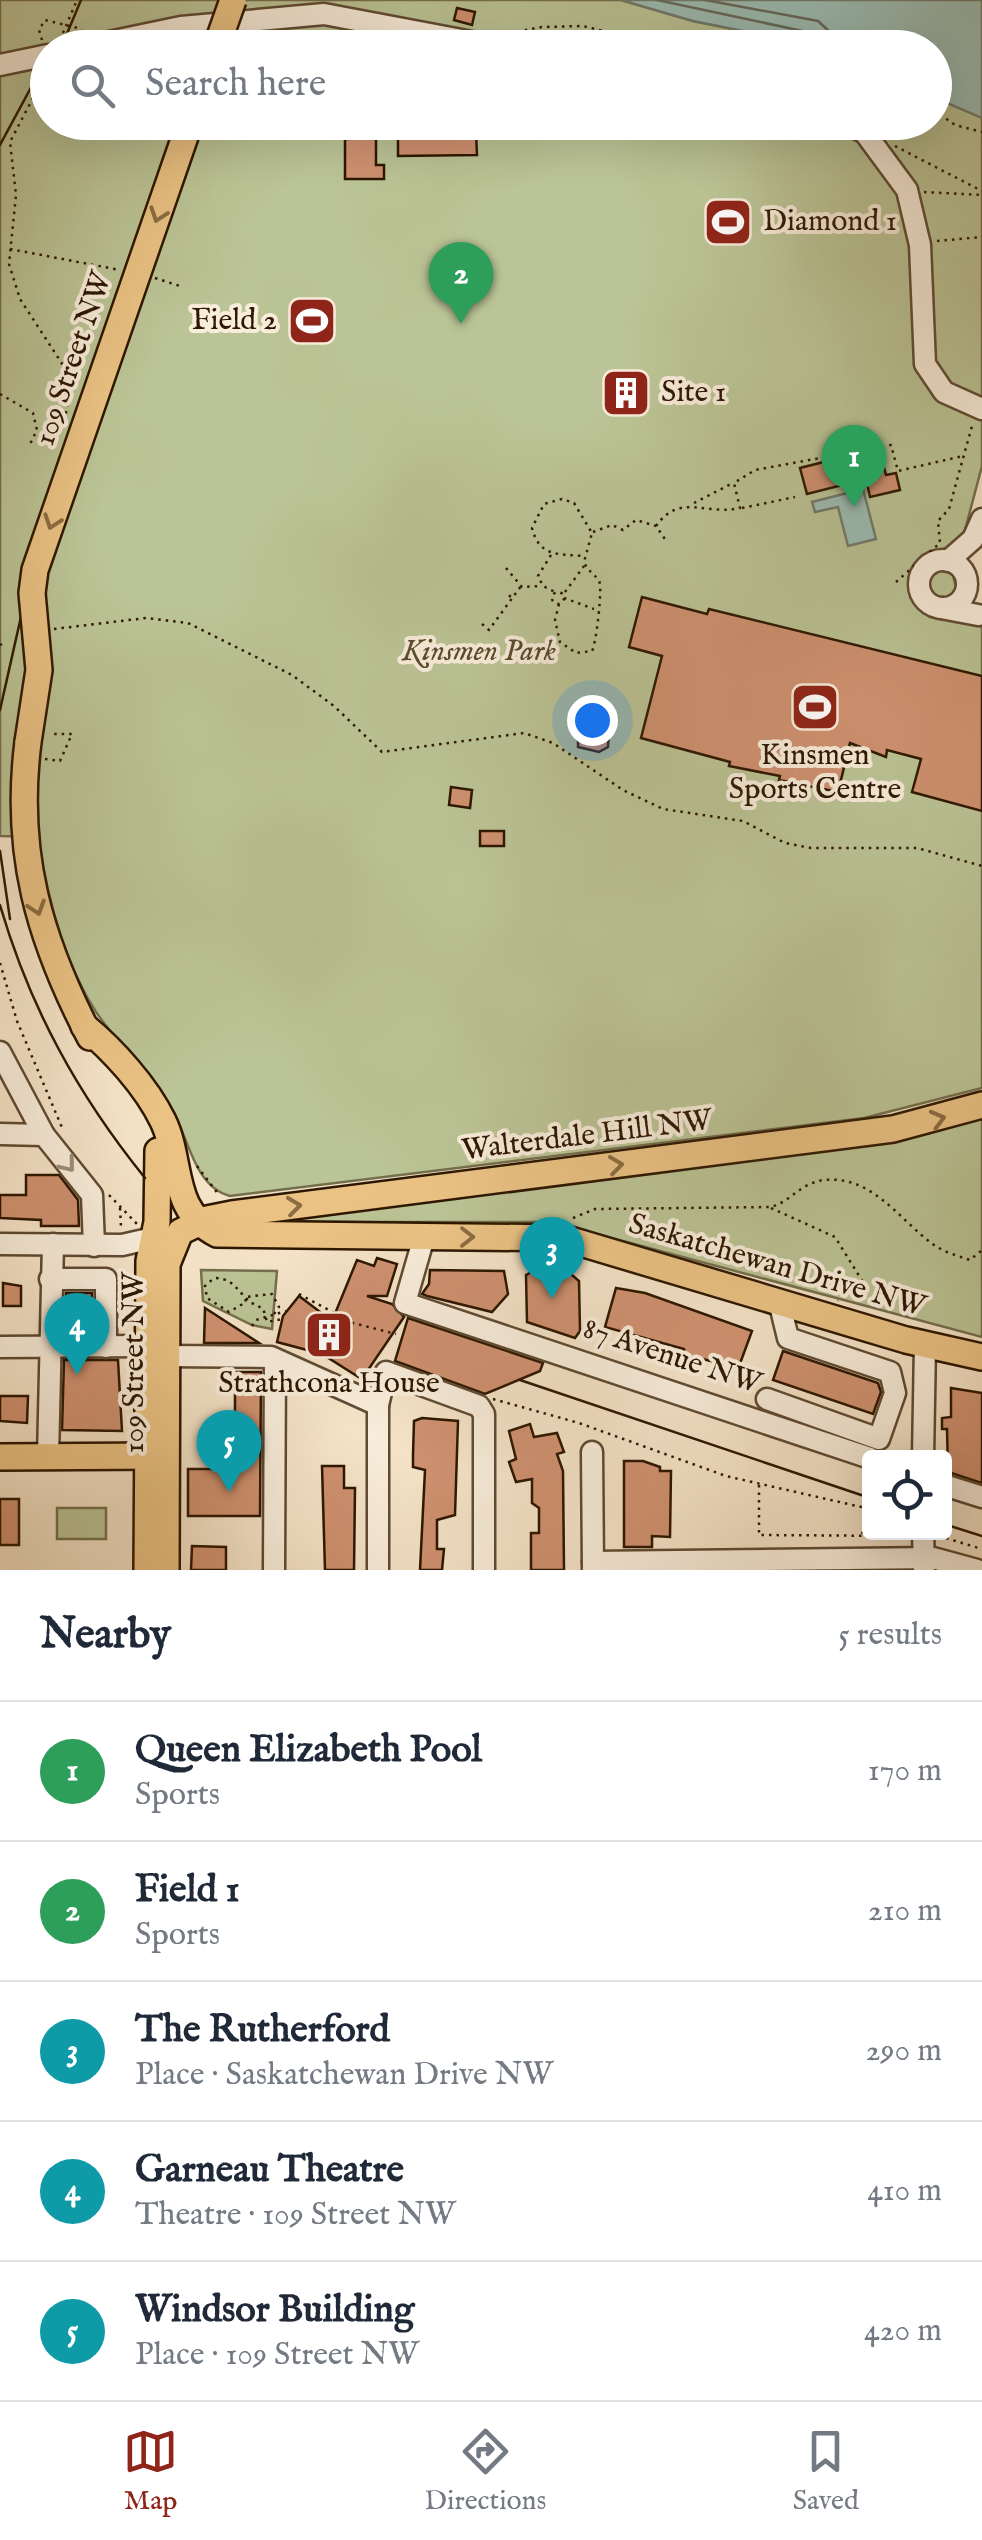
<!DOCTYPE html>
<html lang="en">
<head>
<meta charset="utf-8">
<style>
	body { margin:0; font-family:"IM FELL English",serif; background:#f2f2f3; color:#1f2937 }
	.controls { position:absolute; right:30px; bottom:30px; display:grid; overflow:hidden; border-radius:10px; box-shadow:0 10px 40px #0002 }
	.controls button { width:90px; height:90px; display:grid; place-items:center; padding:0; border:0; border-bottom:2px solid #e0e1e3; background:#fff; color:#1f2937; font:50px sans-serif }
	.you { position:absolute; left:592px; top:720px; width:35px; height:35px; margin:-25px; border:8px solid #fff; border-radius:50%; background:#1a73e8; box-shadow:0 0 0 15px #1a73e833 }
	.badge { display:grid; place-items:center; width:65px; height:65px; border-radius:50%; background:#8f2418; color:#fff; font-size:32px; font-weight:700 }
	.pin { position:absolute; translate:-50% -82px; filter:drop-shadow(0 2px 5px #0008) }
	.pin::after { content:''; position:absolute; top:52px; width:35px; height:30px; background:inherit; clip-path:polygon(0 0,100% 0,50% 100%) }
	.list { margin:0; padding:0; list-style:none }
	h2 { display:flex; justify-content:space-between; align-items:center; height:130px; margin:0; padding:0 40px; font-size:42px }
	h2 small { font-size:32px; font-weight:400; color:#747a83 }
	.list li { display:grid; grid-template-columns:65px 1fr auto; gap:30px; align-items:center; box-sizing:border-box; height:140px; padding:0 40px; border-top:2px solid #e0e1e3 }
	.list b { display:block; font-size:38px; white-space:nowrap }
	.list p { margin:0; font-size:32px; white-space:nowrap; color:#747a83 }
	.list em { font-size:32px; font-style:normal; color:#747a83 }
	.icon { flex:none; width:55px; height:55px; fill:none; stroke:currentColor; stroke-width:2; stroke-linecap:round; stroke-linejoin:round }
	.map { position:relative; flex:none; width:982px; height:1570px; overflow:hidden }
	.search { position:absolute; background:#fff; box-shadow:0 10px 40px #0002; left:30px; right:30px; top:30px; height:110px; display:flex; align-items:center; gap:25px; box-sizing:border-box; padding:0 35px; border-radius:55px; color:#747a83; font-size:38px }
	.sheet { height:830px; background:#fff }
	nav { display:flex; justify-content:space-around; align-items:center; box-sizing:border-box; height:140px; border-top:2px solid #e0e1e3; background:#fff; font-size:28px; color:#747a83 }
	nav a { display:grid; justify-items:center; gap:5px }
	nav .on { color:#8f2418 }
	.map>svg:first-child { display:block }
	.green { fill:#bbc496; stroke:#746e4c; stroke-width:2.5 }
	.water { fill:#9cbeb6; stroke:#707b6e; stroke-width:2.5 }
	.lines { fill:none; stroke-linecap:round; stroke-linejoin:round }
	.shore { stroke:#646a5c; stroke-width:2.5 }
	.building { fill:#cf9170; stroke:#2d1701; stroke-width:2.5 }
	.minor-casing { stroke:#5f4a32; stroke-width:25 }
	.major-casing { stroke:#2d1701; stroke-width:30 }
	.path { stroke:#2d1701; stroke-width:2.5; stroke-dasharray:2.5 5; stroke-linecap:butt }
	.minor { stroke:#f8eddb; stroke-width:20 }
	.major { stroke:#eac284; stroke-width:25 }
	.tram { stroke:#2d1701; stroke-width:2.5 }
	.major-bridge-casing { stroke:#2d1701; stroke-width:30; stroke-linecap:butt }
	.path-bridge { stroke:#2d1701; stroke-width:2.5; stroke-dasharray:2.5 5; stroke-linecap:butt }
	.major-bridge { stroke:#eac284; stroke-width:25 }
	.oneway { stroke:#8c6c42 }
	.oneway2 { stroke:#9d8d79 }
	.labels { text-anchor:middle; dominant-baseline:central; stroke-width:8; stroke-linejoin:round; paint-order:stroke }
	.poi-label { font-size:30px; fill:#2d1701; stroke:#f8eddb; text-anchor:start }
	.street-label { font-size:30px; fill:#2d1701; stroke:#f8eddb }
	.park-label { font-size:30px; font-style:italic; fill:#584b2e; stroke:#f8eddb }
</style>
</head>
<body>
<div class="map">
<svg width="982" height="1570" viewBox="0 0 982 1570">
	<rect width="100%" height="100%" fill="#f4e3c7"/>
	<filter id="stains"><feTurbulence type="fractalNoise" baseFrequency=".002" numOctaves="4"/><feColorMatrix values="0 0 0 0 .2 0 0 0 0 .09 0 0 0 0 .02 0 0 0 .5 -.17"/></filter>
	<radialGradient id="worn" r=".72"><stop offset=".6" stop-color="#630" stop-opacity="0"/><stop offset="1" stop-color="#630" stop-opacity=".3"/></radialGradient>
	<g class="green">
		<path d="M0,0H621L693,21L822,47L48,48V122H934L935,97L982,117V466L953,575L960,603L982,628V1088L864,1118L230,1196C194,1187 188,1136 172,1109C152,1074 119,1046 96,1012C63,961 47,897 38,837L0,836Z"/>
		<path d="M982,1111V1337L552,1222H283L282,1216Z"/>
		<path d="M201,1270L277,1271L272,1329L252,1325L203,1301Z"/>
		<rect x="57" y="1508" width="49" height="31"/>
	</g>
	<g class="water">
		<path d="M621,0H982V118L935,98L934,48L822,47L693,21Z"/>
		<path d="M863,489L876,539L848,546L838,507L815,512L812,502Z"/>
	</g>
	<g class="lines">
		<g class="shore">
			<path d="M657,0L812,33L820,38L822,48"/>
			<path d="M705,0L818,21L831,33L835,48"/>
		</g>
	</g>
	<g class="building">
		<path d="M457,8L475,12L472,25L454,20Z"/>
		<path d="M476,131L477,155L398,156V132Z"/>
		<path d="M376,138V165H384V179H345V139Z"/>
		<circle cx="626" cy="395" r="15"/>
		<path d="M879,448L886,475L896,473L900,490L870,497L866,479L807,494L800,468Z"/>
		<path d="M642,597L707,614L709,609L982,676V811L912,792L921,759L887,750L886,757L850,743L838,792L779,780L780,776L729,766L730,762L641,738L662,656L629,647Z"/>
		<path d="M599,727L609,733L608,747L599,752L578,747V734Z"/>
		<path d="M451,787L472,790L470,808L449,805Z"/>
		<rect x="480" y="831" width="24" height="15"/>
		<path d="M26,1175H59L78,1200L79,1226H41V1220L0,1218V1195H26Z"/>
		<path d="M377,1258L397,1264L387,1296H367L392,1304L404,1317L366,1373L360,1378L322,1354L277,1342L283,1316L299,1296L332,1321L357,1260L374,1266Z"/>
		<path d="M539,1268L572,1275L579,1281L580,1331L575,1338L527,1322L526,1275Z"/>
		<path d="M430,1270L504,1271L508,1294L492,1312L427,1296L422,1294L429,1284Z"/>
		<path d="M3,1283L21,1286V1306H3Z"/>
		<path d="M616,1288L645,1293L752,1331L738,1369L734,1371L723,1364L686,1355L684,1349L605,1327Z"/>
		<path d="M66,1293H92V1333H65Z"/>
		<path d="M205,1308L259,1343H204Z"/>
		<path d="M408,1318L543,1363L540,1371L485,1394L395,1361Z"/>
		<path d="M783,1351L878,1383L881,1392L873,1414L773,1380Z"/>
		<path d="M64,1360H118L122,1431L62,1430Z"/>
		<path d="M235,1372H261L260,1516H188V1469H235Z"/>
		<path d="M951,1388L982,1393V1483L948,1472L947,1429H942V1418L951,1417Z"/>
		<path d="M0,1396H28L27,1423L0,1421Z"/>
		<path d="M422,1418L458,1421L455,1515L437,1520V1549H444L442,1570H420L425,1470L413,1467V1455L414,1421Z"/>
		<path d="M530,1424L534,1437L557,1433L564,1452L557,1454L563,1471L564,1570H531V1533H539V1508L532,1503V1479L516,1482L509,1462L516,1459L509,1431Z"/>
		<path d="M624,1461H643L660,1467V1471H671L670,1537L652,1536V1547H624Z"/>
		<path d="M322,1466H344V1488H355L354,1570H325Z"/>
		<rect x="0" y="1499" width="19" height="46"/>
		<path d="M192,1546L226,1547V1570H191Z"/>
	</g>
	<g class="lines">
		<g class="minor-casing">
			<g id="minor">
				<path d="M80,48L181,27L324,14L504,48"/>
				<path d="M0,65L48,55"/>
				<path d="M844,122L865,133L907,190L920,245L925,364L944,392L982,409"/>
				<circle cx="943" cy="584" r="24"/>
				<path d="M948,561L973,539L982,519"/>
				<path d="M941,608L978,615"/>
				<path d="M0,1052L44,1135L92,1195L94,1246"/>
				<path d="M0,1134L44,1135"/>
				<path d="M424,1237L405,1303L870,1458"/>
				<path d="M0,1244L122,1245L153,1238"/>
				<path d="M50,1279H106V1347"/>
				<path d="M0,1347L147,1346"/>
				<path d="M167,1356L271,1357L378,1405"/>
				<path d="M767,1399L879,1439L895,1393L890,1372L788,1338L779,1301"/>
				<path d="M592,1452L593,1570"/>
				<path d="M48,1457L53,1244"/>
				<path d="M923,1458L925,1344"/>
				<path d="M944,1485L982,1497"/>
				<path d="M923,1532L924,1568"/>
				<path d="M593,1562L933,1558L977,1570"/>
				<path d="M274,1570L275,1359"/>
				<path d="M378,1570V1405L386,1372L479,1406L484,1414V1570"/>
			</g>
		</g>
		<g class="major-casing">
			<g id="major">
				<path d="M28,742C14,853 39,939 90,1037"/>
				<path d="M84,1026C113,1050 146,1086 163,1121C183,1162 169,1210 217,1234L564,1238L906,1340L982,1357"/>
				<path d="M0,1457L162,1456"/>
				<path d="M147,1570L149,1261L157,1222L158,1151"/>
				<path d="M166,1570L167,1264L180,1232L207,1219L232,1214L893,1129L982,1105"/>
			</g>
		</g>
		<g class="path">
			<path d="M510,33L542,27L583,26L672,48"/>
			<path d="M42,40L39,30L45,20L82,29"/>
			<path d="M709,48C729,37 752,34 771,48"/>
			<path d="M47,71L10,142L16,195L9,264L20,299L72,379L64,424"/>
			<path d="M934,110L955,125L982,132"/>
			<path d="M895,146L982,191"/>
			<path d="M924,192L982,195"/>
			<path d="M937,241L982,237"/>
			<path d="M10,249L120,270"/>
			<path d="M155,278L183,287"/>
			<path d="M0,394L33,413L37,430L30,444"/>
			<path d="M694,503L731,484"/>
			<path d="M742,508L795,497"/>
			<path d="M656,526C680,492 706,516 740,508L734,483L755,470L891,445L898,471L963,456"/>
			<path d="M593,532L612,525L623,530L636,520L656,526L667,542"/>
			<path d="M551,555L538,576L543,586L555,592"/>
			<path d="M506,568L522,587L540,586"/>
			<path d="M896,582L940,543L938,521L949,509L972,426"/>
			<circle cx="558" cy="598" r="6"/>
			<path d="M565,592L584,566"/>
			<path d="M509,597L512,594"/>
			<path d="M564,598L594,609"/>
			<path d="M559,604L555,620L560,642L576,653L592,651C596,645 603,586 599,581C594,573 588,572 584,562L592,533L574,503L562,499L544,504L532,528C539,557 559,554 583,556"/>
			<path d="M482,624L489,630L521,586"/>
			<path d="M54,629L146,618L188,623L292,675L334,706L382,752L524,733L553,743L623,790L663,809L743,821L785,843L811,848H917L982,866"/>
			<path d="M0,645L2,644"/>
			<path d="M45,759L60,761L72,734H51"/>
			<path d="M0,963L17,1021L63,1130"/>
			<path d="M197,1166L219,1195"/>
			<path d="M109,1195L138,1225"/>
			<path d="M120,1208L121,1227"/>
			<path d="M771,1208L835,1237L866,1287L864,1293L849,1291L838,1301"/>
			<path d="M573,1218L595,1209L770,1207C791,1202 800,1183 824,1180C873,1175 899,1220 934,1245C944,1252 958,1256 970,1260L982,1250"/>
			<path d="M299,1294L353,1323L396,1334"/>
			<path d="M274,1314L279,1307L272,1294L245,1297L246,1302L229,1312L207,1298L205,1286L214,1278C240,1278 238,1301 263,1308L267,1322L282,1319"/>
			<path d="M252,1326L256,1320L286,1311"/>
			<path d="M493,1399L579,1423L726,1476L870,1509"/>
			<path d="M759,1485V1535L906,1536"/>
			<path d="M862,1534L870,1512"/>
			<path d="M939,1536L982,1549"/>
		</g>
		<use href="#minor" class="minor"/>
		<use href="#major" class="major"/>
		<g class="tram">
			<path d="M61,48L81,0"/>
			<path d="M217,48L234,0"/>
			<path d="M0,145L48,56"/>
			<path d="M0,710L27,590L191,122"/>
			<path d="M0,851L10,919"/>
			<path d="M0,905C30,1008 78,1095 145,1178"/>
			<path d="M520,1380L870,1498"/>
			<path d="M944,1524L982,1536"/>
		</g>
		<g class="major-bridge-casing">
			<g id="major-bridge">
				<path d="M216,48L233,0"/>
				<path d="M28,742L39,670L32,593L35,570L190,122"/>
			</g>
		</g>
		<path class="path-bridge" d="M60,40L77,0"/>
		<use href="#major-bridge" class="major-bridge"/>
	</g>
	<defs><path id="oneway-chevron" d="M-2-3.5L2.5 0L-2 3.5" fill="none" stroke-width="1.6" stroke-linecap="round" stroke-linejoin="round" transform="scale(2.5)"/></defs>
	<g class="oneway">
		<use href="#oneway-chevron" transform="translate(158 215) rotate(109)"/>
		<use href="#oneway-chevron" transform="translate(52 522) rotate(109)"/>
		<use href="#oneway-chevron" transform="translate(37 908) rotate(72)"/>
		<use href="#oneway-chevron" transform="translate(938 1119) rotate(-15)"/>
		<use href="#oneway-chevron" transform="translate(616 1165) rotate(-7)"/>
		<use href="#oneway-chevron" transform="translate(294 1206) rotate(-7)"/>
		<use href="#oneway-chevron" transform="translate(467 1237)"/>
	</g>
	<use class="oneway2" href="#oneway-chevron" transform="translate(68 1165) rotate(51)"/>
	<defs>
		<g id="stadium-square" transform="scale(2.5)"><rect x="-9" y="-9" width="18" height="18" rx="4" fill="#8f2418" stroke="#f8eddb"/><path d="M0-5a6.5 5 0 1 0 0 10a6.5 5 0 1 0 0-10ZM-3.5-1.8h7v3.6h-7Z" fill="#fff"/></g>
		<g id="building-square" transform="scale(2.5)"><rect x="-9" y="-9" width="18" height="18" rx="4" fill="#8f2418" stroke="#f8eddb"/><path d="M-4-6H4V6H1V3H-1V6H-4ZM-2.5-4.3h1.7v1.8h-1.7ZM.8-4.3h1.7v1.8H.8ZM-2.5-1h1.7V.8h-1.7ZM.8-1h1.7V.8H.8Z" fill="#fff"/></g>
	</defs>
	<g fill-rule="evenodd">
		<use href="#stadium-square" x="728" y="222"/>
		<use href="#stadium-square" x="312" y="321"/>
		<use href="#building-square" x="626" y="393"/>
		<use href="#stadium-square" x="815" y="707"/>
		<use href="#building-square" x="329" y="1335"/>
	</g>
	<g class="labels">
		<g class="poi-label">
			<text x="763" y="222">Diamond 1</text>
			<text x="277" y="321" text-anchor="end">Field 2</text>
			<text x="661" y="393">Site 1</text>
			<text x="815" y="756" text-anchor="middle">Kinsmen<tspan x="815" dy="34">Sports Centre</tspan></text>
			<text x="329" y="1384" text-anchor="middle">Strathcona House</text>
		</g>
		<g class="street-label">
			<text transform="translate(74 359) rotate(-71)">109 Street NW</text>
			<text transform="translate(587 1136) rotate(-7)">Walterdale Hill NW</text>
			<text transform="translate(777 1266) rotate(16)">Saskatchewan Drive NW</text>
			<text transform="translate(672 1357) rotate(18)">87 Avenue NW</text>
			<text transform="translate(135 1363) rotate(-90)">109 Street NW</text>
		</g>
		<g class="park-label">
			<text x="479" y="652">Kinsmen Park</text>
		</g>
	</g>
	<rect width="100%" height="100%" filter="url(#stains)"/>
	<rect width="100%" height="100%" fill="url(#worn)"/>
</svg>
<div class="controls">
<button><svg class="icon" aria-label="locate" viewBox="0 0 24 24"><circle cx="12" cy="12" r="6"/><path d="M12 2v4M12 18v4M2 12h4M18 12h4"/></svg></button>
</div>
<div class="you"></div>
<div class="pin badge" style="left:854px;top:507px;background:#2e9e5b">1</div>
<div class="pin badge" style="left:461px;top:324px;background:#2e9e5b">2</div>
<div class="pin badge" style="left:552px;top:1299px;background:#0f9aa8">3</div>
<div class="pin badge" style="left:77px;top:1375px;background:#0f9aa8">4</div>
<div class="pin badge" style="left:229px;top:1492px;background:#0f9aa8">5</div>
<div class="search"><svg class="icon" aria-label="search" viewBox="0 0 24 24"><circle cx="10" cy="10" r="6"/><path d="M15 15l6 6"/></svg>Search here</div>
</div>
<section class="sheet">
<h2>Nearby<small>5 results</small></h2>
<ul class="list">
<li><span class="badge" style="background:#2e9e5b">1</span><div><b>Queen Elizabeth Pool</b><p>Sports</p></div><em>170 m</em></li>
<li><span class="badge" style="background:#2e9e5b">2</span><div><b>Field 1</b><p>Sports</p></div><em>210 m</em></li>
<li><span class="badge" style="background:#0f9aa8">3</span><div><b>The Rutherford</b><p>Place · Saskatchewan Drive NW</p></div><em>290 m</em></li>
<li><span class="badge" style="background:#0f9aa8">4</span><div><b>Garneau Theatre</b><p>Theatre · 109 Street NW</p></div><em>410 m</em></li>
<li><span class="badge" style="background:#0f9aa8">5</span><div><b>Windsor Building</b><p>Place · 109 Street NW</p></div><em>420 m</em></li>
</ul>
</section>
<nav>
<a class="on"><svg class="icon" aria-label="map" viewBox="0 0 24 24"><path d="M3 6l6-2 6 2 6-2v14l-6 2-6-2-6 2zM9 4v14M15 6v14"/></svg>Map</a>
<a><svg class="icon" aria-label="directions" viewBox="0 0 24 24"><path d="M12 3l9 9-9 9-9-9zM9 14v-3h6M13 9l2 2-2 2"/></svg>Directions</a>
<a><svg class="icon" aria-label="saved" viewBox="0 0 24 24"><path d="M7 4h10v16l-5-4-5 4z"/></svg>Saved</a>
</nav>
</body>
</html>
